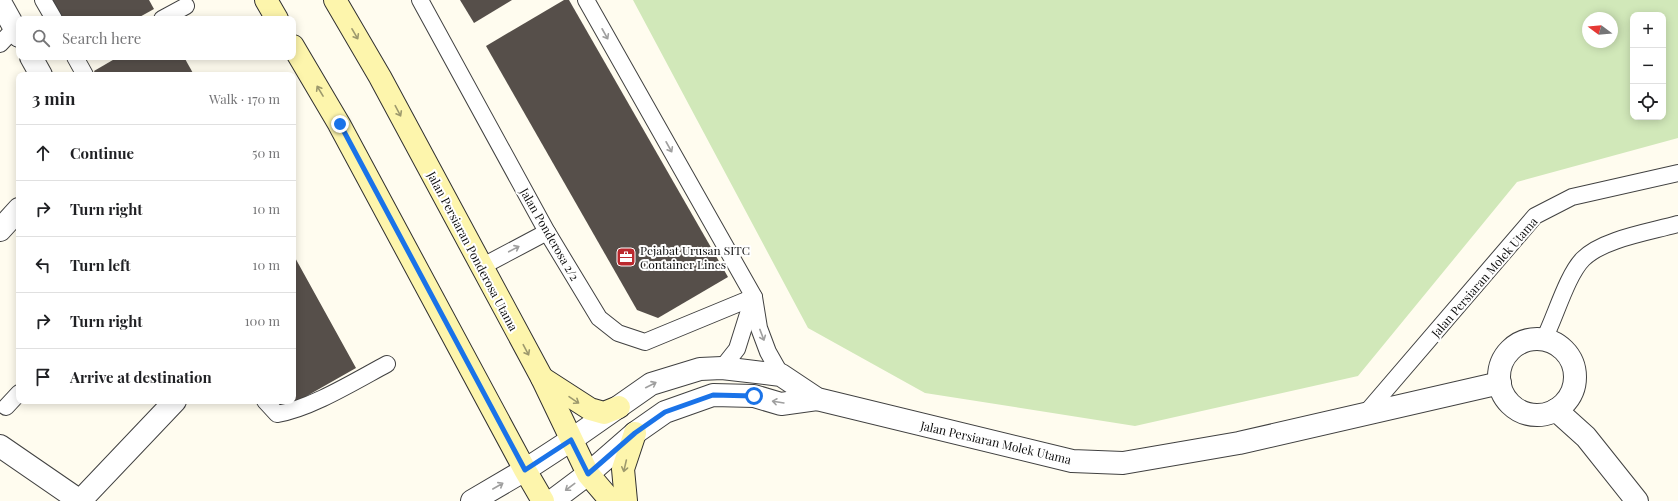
<!DOCTYPE html>
<html lang="en">
<head>
<meta charset="utf-8">
<style>
	body { margin:0; font-family:"Playfair Display",serif; background:#f2f2f2; color:#202124 }
	.controls { position:absolute; right:12px; top:12px; display:grid; overflow:hidden; border-radius:8px; box-shadow:0 2px 10px #0003 }
	.controls button { width:36px; height:36px; display:grid; place-items:center; padding:0; border:0; border-bottom:1px solid #e0e0e0; background:#fff; color:#202124; font:20px sans-serif }
	.compass { position:absolute; left:1582px; top:12px; width:36px; height:36px; border-radius:50%; background:#fff; box-shadow:0 2px 10px #0003; rotate:286deg }
	.stop { position:absolute; width:12px; height:12px; margin:-9px; border:3px solid #1a73e8; border-radius:50%; background:#fff }
	.stop.end { background:#1a73e8; border-color:#fff; box-shadow:0 1px 4px #0008 }
	.list { margin:0; padding:0; list-style:none }
	h2 { display:flex; justify-content:space-between; align-items:center; height:52px; margin:0; padding:0 16px; font-size:17px }
	h2 small { font-size:13px; font-weight:400; color:#757577 }
	.list li { display:grid; grid-template-columns:26px 1fr auto; gap:12px; align-items:center; box-sizing:border-box; height:56px; padding:0 16px; border-top:1px solid #e0e0e0 }
	.list b { display:block; font-size:15px; white-space:nowrap }
	.list em { font-size:13px; font-style:normal; color:#757577 }
	.icon { flex:none; width:22px; height:22px; fill:none; stroke:currentColor; stroke-width:2; stroke-linecap:round; stroke-linejoin:round }
	.map { position:relative; flex:none; width:1678px; height:501px; overflow:hidden }
	.search { position:absolute; background:#fff; box-shadow:0 2px 10px #0003; left:16px; top:16px; width:280px; height:44px; display:flex; align-items:center; gap:10px; box-sizing:border-box; padding:0 14px; border-radius:8px; color:#757577; font-size:15px }
	.panel { position:absolute; background:#fff; box-shadow:0 2px 10px #0003; left:16px; top:72px; width:280px; height:332px; border-radius:8px }
	.map>svg:first-child { display:block }
	.green { fill:#d1e8b9; fill-rule:evenodd }
	.building { fill:#564f4a }
	.lines { fill:none; stroke-linecap:round; stroke-linejoin:round }
	.lane-casing { stroke:#414141; stroke-width:18 }
	.street-casing { stroke:#414141; stroke-width:24 }
	.secondary-casing { stroke:#303030; stroke-width:24 }
	.lane { stroke:#fff; stroke-width:16 }
	.street { stroke:#fff; stroke-width:22 }
	.secondary { stroke:#fdf5ac; stroke-width:22 }
	.oneway { stroke:#9d996d }
	.oneway2 { stroke:#9f9f9f }
	.route { stroke:#1a73e8; stroke-width:5 }
	.labels { text-anchor:middle; dominant-baseline:central; stroke-width:4; stroke-linejoin:round; paint-order:stroke }
	.street-label { font-size:12px; fill:#0e0e0e; stroke:#fff }
	.poi-label { font-size:12px; fill:#0e0e0e; stroke:#fff; text-anchor:start }
</style>
</head>
<body>
<div class="map">
<svg width="1678" height="501" viewBox="0 0 1678 501">
	<rect width="100%" height="100%" fill="#fffcef"/>
	<path class="green" d="M633,0H1678V138L1517,182L1358,376L1135,426L925,393L808,328ZM1633,15H1663V117H1633ZM1588,18H1612V42H1588Z"/>
	<g class="building">
		<path d="M52,0H149L154,9L136,19H62Z"/>
		<path d="M460,0H512L474,23Z"/>
		<path d="M564,0H569L728,277L658,318L637,310L486,46Z"/>
		<path d="M118,57H184L194,75H96L94,71Z"/>
		<path d="M293,254L356,368L282,410L278,401H293Z"/>
	</g>
	<g class="lines">
		<g class="lane-casing">
			<g id="lane">
				<path d="M43,0L54,19"/>
				<path d="M420,0L547,232L599,318L618,333L645,342L754,297"/>
				<path d="M586,0L754,297L759,328L768,352L781,375"/>
				<path d="M162,19L186,6"/>
				<path d="M0,44L15,28"/>
				<path d="M75,57L85,75"/>
				<path d="M481,267L547,232"/>
				<path d="M1544,339C1555,318 1567,275 1583,259C1603,239 1650,232 1678,224"/>
				<path d="M722,368L737,349L753,298"/>
				<path d="M265,401L277,414C310,409 357,380 387,364"/>
				<path d="M6,407L19,393"/>
				<path d="M1365,414L1535,216L1572,197L1678,173"/>
			</g>
		</g>
		<g class="street-casing">
			<g id="street">
				<path d="M0,2L19,36"/>
				<path d="M31,57L41,75"/>
				<path d="M0,230L19,209"/>
				<circle cx="1537" cy="377" r="38"/>
				<path d="M1556,410L1586,437L1637,501"/>
				<path d="M0,446L80,501"/>
				<path d="M80,501L175,401"/>
				<path d="M472,501L525,470L571,440L651,384L700,369L722,368L781,375L817,399L1072,461L1123,463L1239,443L1500,383"/>
				<path d="M552,501L588,474L635,433L665,412L713,395L754,396L781,404L817,399"/>
			</g>
		</g>
		<g class="secondary-casing">
			<g id="secondary">
				<path d="M266,0L277,19"/>
				<path d="M335,0L380,77L542,378L588,474L611,501"/>
				<path d="M293,46L339,124L525,470L543,501"/>
				<path d="M542,378L590,409L604,413L619,407"/>
				<path d="M626,501L623,469L635,433"/>
			</g>
		</g>
		<use href="#lane" class="lane"/>
		<use href="#street" class="street"/>
		<use href="#secondary" class="secondary"/>
	</g>
	<defs><path id="oneway-shaft" d="M-6 0H5M1.5-3L5.5 0L1.5 3" fill="none" stroke-width="1.6" stroke-linecap="round" stroke-linejoin="round"/></defs>
	<g class="oneway">
		<use href="#oneway-shaft" transform="translate(355 34) rotate(60)"/>
		<use href="#oneway-shaft" transform="translate(320 91) rotate(-121)"/>
		<use href="#oneway-shaft" transform="translate(398 111) rotate(62)"/>
		<use href="#oneway-shaft" transform="translate(526 350) rotate(62)"/>
		<use href="#oneway-shaft" transform="translate(574 400) rotate(34)"/>
		<use href="#oneway-shaft" transform="translate(625 466) rotate(103)"/>
	</g>
	<g class="oneway2">
		<use href="#oneway-shaft" transform="translate(605 34) rotate(61)"/>
		<use href="#oneway-shaft" transform="translate(669 147) rotate(61)"/>
		<use href="#oneway-shaft" transform="translate(514 249) rotate(-28)"/>
		<use href="#oneway-shaft" transform="translate(762 335) rotate(69)"/>
		<use href="#oneway-shaft" transform="translate(651 385) rotate(-27)"/>
		<use href="#oneway-shaft" transform="translate(778 402) rotate(-171)"/>
		<use href="#oneway-shaft" transform="translate(498 486) rotate(-30)"/>
		<use href="#oneway-shaft" transform="translate(570 487) rotate(143)"/>
	</g>
	<g class="lines">
		<path class="route" d="M340,124L525,470L571,440L588,474L635,433L665,412L713,395L754,396"/>
	</g>
	<defs>
		<g id="office-square" transform="scale(1)"><rect x="-9" y="-9" width="18" height="18" rx="4" fill="#bb292e" stroke="#fff"/><path d="M-6-3h4V-5.5h4V-3h4V5H-6ZM-1-4.5V-3h2v-1.5ZM-6 0V1H6V0Z" fill="#fff"/></g>
	</defs>
	<g fill-rule="evenodd">
		<use href="#office-square" x="626" y="257"/>
	</g>
	<g class="labels">
		<g class="street-label">
			<text transform="translate(550 234) rotate(60)">Jalan Ponderosa 2/2</text>
			<text transform="translate(473 251) rotate(62)">Jalan Persiaran Ponderosa Utama</text>
			<text transform="translate(1484 277) rotate(-49)">Jalan Persiaran Molek Utama</text>
			<text transform="translate(996 442) rotate(13)">Jalan Persiaran Molek Utama</text>
		</g>
		<g class="poi-label">
			<text x="640" y="250">Pejabat Urusan SITC<tspan x="640" dy="14">Container Lines</tspan></text>
		</g>
	</g>
</svg>
<div class="controls">
<button>+</button>
<button>−</button>
<button><svg class="icon" aria-label="locate" viewBox="0 0 24 24"><circle cx="12" cy="12" r="6"/><path d="M12 2v4M12 18v4M2 12h4M18 12h4"/></svg></button>
</div>
<svg class="compass" viewBox="-18 -18 36 36"><path d="M0-13l5 13h-10z" fill="#e53935"/><path d="M0 13l5-13h-10z" fill="#757577"/></svg>
<div class="stop" style="left:754px;top:396px"></div>
<div class="stop end" style="left:340px;top:124px"></div>
<div class="search"><svg class="icon" aria-label="search" viewBox="0 0 24 24"><circle cx="10" cy="10" r="6"/><path d="M15 15l6 6"/></svg>Search here</div>
<section class="panel">
<h2>3 min<small>Walk · 170 m</small></h2>
<ul class="list">
<li><svg class="icon" aria-label="ahead" viewBox="0 0 24 24"><path d="M12 20V5M6 11l6-6 6 6"/></svg><div><b>Continue</b></div><em>50 m</em></li>
<li><svg class="icon" aria-label="right" viewBox="0 0 24 24"><path d="M7 20v-9h11M14 6l5 5-5 5"/></svg><div><b>Turn right</b></div><em>10 m</em></li>
<li><svg class="icon" aria-label="left" viewBox="0 0 24 24"><path d="M17 20v-9H6M10 6l-5 5 5 5"/></svg><div><b>Turn left</b></div><em>10 m</em></li>
<li><svg class="icon" aria-label="right" viewBox="0 0 24 24"><path d="M7 20v-9h11M14 6l5 5-5 5"/></svg><div><b>Turn right</b></div><em>100 m</em></li>
<li><svg class="icon" aria-label="arrive" viewBox="0 0 24 24"><path d="M6 21V4h12l-3 4 3 4H6"/></svg><div><b>Arrive at destination</b></div></li>
</ul>
</section>
</div>
</body>
</html>
